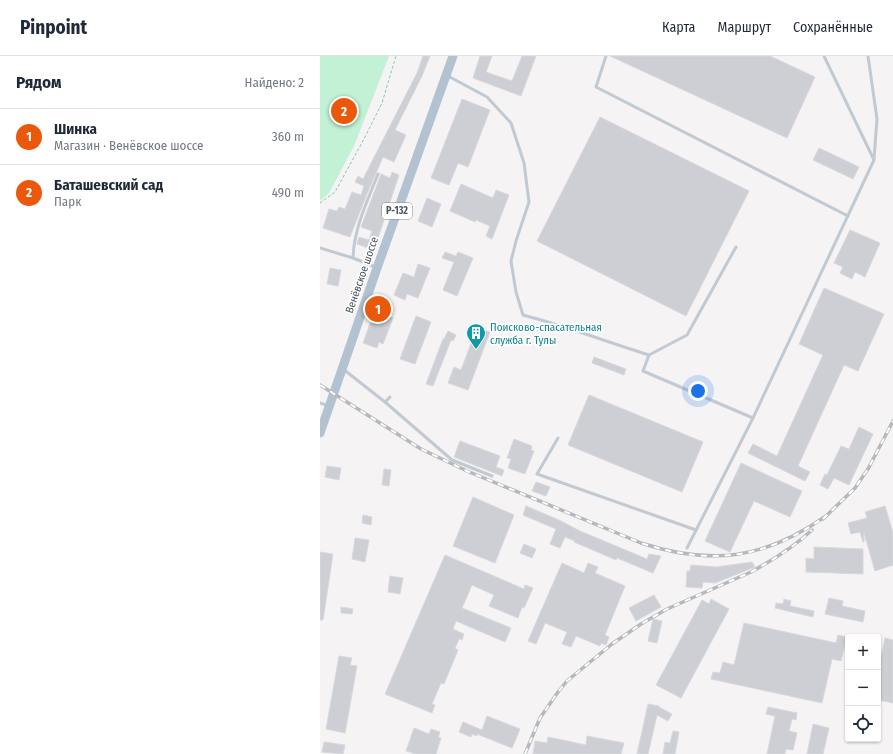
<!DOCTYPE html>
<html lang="ru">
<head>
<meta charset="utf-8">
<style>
	body { margin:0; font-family:"Fira Sans Condensed",sans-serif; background:#f6f6f7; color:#1f2937 }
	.controls { position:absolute; right:12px; bottom:12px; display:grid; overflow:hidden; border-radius:4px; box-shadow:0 1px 3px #0004 }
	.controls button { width:36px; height:36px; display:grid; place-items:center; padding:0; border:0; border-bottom:1px solid #e0e1e3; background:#fff; color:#1f2937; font:20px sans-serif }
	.you { position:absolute; left:378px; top:335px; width:14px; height:14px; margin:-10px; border:3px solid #fff; border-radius:50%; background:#1a73e8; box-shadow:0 0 0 6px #1a73e833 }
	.badge { display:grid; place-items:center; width:26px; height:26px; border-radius:50%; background:#ea580c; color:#fff; font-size:13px; font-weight:700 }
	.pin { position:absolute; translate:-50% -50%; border:2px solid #fff; box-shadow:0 1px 4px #0006 }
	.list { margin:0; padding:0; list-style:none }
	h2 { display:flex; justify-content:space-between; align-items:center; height:52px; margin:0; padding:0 16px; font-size:17px }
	h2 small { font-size:13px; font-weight:400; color:#747a83 }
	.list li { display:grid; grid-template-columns:26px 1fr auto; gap:12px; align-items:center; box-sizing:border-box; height:56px; padding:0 16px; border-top:1px solid #e0e1e3 }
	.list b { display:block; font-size:15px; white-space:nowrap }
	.list p { margin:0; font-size:13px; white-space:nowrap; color:#747a83 }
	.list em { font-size:13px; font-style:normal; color:#747a83 }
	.icon { flex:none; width:22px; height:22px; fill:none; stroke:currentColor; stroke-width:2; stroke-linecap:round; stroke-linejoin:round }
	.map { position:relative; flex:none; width:573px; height:698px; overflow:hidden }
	header { display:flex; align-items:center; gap:24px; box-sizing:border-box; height:56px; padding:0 20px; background:#fff; border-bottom:1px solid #e0e1e3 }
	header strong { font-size:19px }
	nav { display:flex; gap:22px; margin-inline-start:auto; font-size:14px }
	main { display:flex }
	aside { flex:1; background:#fff }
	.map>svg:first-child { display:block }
	.green { fill:#c3f1d5 }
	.building { fill:#cdcfd5; stroke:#d7d9de }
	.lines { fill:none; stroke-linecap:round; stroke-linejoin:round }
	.path { stroke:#7ad0a6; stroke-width:1; stroke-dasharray:3 2; stroke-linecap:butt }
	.lane { stroke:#c1cad2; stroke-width:3 }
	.primary { stroke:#b3c2d1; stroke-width:9 }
	.rail-casing { stroke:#b5b8bd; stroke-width:3.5 }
	.rail { stroke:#fff; stroke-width:2; stroke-dasharray:6; stroke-linecap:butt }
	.labels { text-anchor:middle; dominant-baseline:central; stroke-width:3.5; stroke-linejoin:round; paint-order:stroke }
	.shield { fill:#fff; stroke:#808990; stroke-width:1 }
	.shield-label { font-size:10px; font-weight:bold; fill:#4a5661 }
	.street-label { font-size:11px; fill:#4a5661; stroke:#fff }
	.culture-label { font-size:11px; fill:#0d838f; stroke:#fff; text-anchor:start }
</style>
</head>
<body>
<header>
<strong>Pinpoint</strong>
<nav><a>Карта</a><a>Маршрут</a><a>Сохранённые</a></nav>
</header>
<main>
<aside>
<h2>Рядом<small>Найдено: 2</small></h2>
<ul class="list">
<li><span class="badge">1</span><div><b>Шинка</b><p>Магазин · Венёвское шоссе</p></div><em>360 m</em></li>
<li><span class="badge">2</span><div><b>Баташевский сад</b><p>Парк</p></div><em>490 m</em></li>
</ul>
</aside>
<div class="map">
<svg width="573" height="698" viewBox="0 0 573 698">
	<rect width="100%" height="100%" fill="#f5f3f3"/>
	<path class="green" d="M0,0H69L34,90L9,137L0,145Z"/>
	<g class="building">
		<path d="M103,0H110L102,20L75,74L86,79L74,106L63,101L47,138L30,181L3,172L9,153L17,155L19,151L25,153L32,136L41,139L44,130L35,126L38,120L43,123L97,17Z"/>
		<path d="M160,0H172L166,16L192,25L202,0H216L201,40L153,22Z"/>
		<path d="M290,0H450L495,21L467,82Z"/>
		<path d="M142,43L170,54L148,111L138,107L129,129L111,122Z"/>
		<path d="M280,61L429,135L366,260L217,185Z"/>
		<path d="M499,92L539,111L533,123L493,104Z"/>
		<path d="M72,116L79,119L54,194L37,188L39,181L49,184L52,175L41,171L61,118L70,122Z"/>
		<path d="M141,128L173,142L176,134L189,139L172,183L166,180L170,170L156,164L155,166L130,155Z"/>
		<path d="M107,142L121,148L112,171L98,165Z"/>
		<path d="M530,174L560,187L545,221L535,216L532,223L520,217L523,211L514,207Z"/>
		<path d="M125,196L136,200L138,196L153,202L137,240L123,234L134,206L122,202Z"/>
		<path d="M98,208L110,212L98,242L87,238L85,244L74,239L83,217L94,221Z"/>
		<path d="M10,212L21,214L18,230L7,228Z"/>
		<path d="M504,232L564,258L538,315L524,309L478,410L490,416L485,425L428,397L433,388L457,400L503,299L479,288Z"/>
		<path d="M59,243L65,245L60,257L73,262L63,288L59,286L57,292L43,287Z"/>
		<path d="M96,260L111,266L95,308L80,303Z"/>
		<path d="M157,272L170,276L148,334L128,327L134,311L141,314Z"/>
		<path d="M128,275L136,279L133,285L131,284L113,330L106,328L123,283H124Z"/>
		<path d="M274,301L306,313L304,319L272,307Z"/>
		<path d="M269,339L383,386L362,436L248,389Z"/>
		<path d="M539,371L553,378L529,429L514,422L508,433L500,429L505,418L507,419L521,390L529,393Z"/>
		<path d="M194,383L212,390L211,394L214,395L205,418L188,412L191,403L187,402Z"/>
		<path d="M140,385L180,400L176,411L184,414L182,420L134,401Z"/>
		<path d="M421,407L482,435L470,461L434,445L410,496L385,485Z"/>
		<path d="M7,410L21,412L19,424L5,421Z"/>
		<path d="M64,413L71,414L69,430L62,429Z"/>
		<path d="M216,426L230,431L226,440L212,435Z"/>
		<path d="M153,441L194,459L175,507L133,490Z"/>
		<path d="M206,450L239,464L260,475L327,503L329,498L341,500L333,517L297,502L296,504L254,486L255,485L245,481L240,492L230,488L236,473L203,459Z"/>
		<path d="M565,450L573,477V509L555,515L544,477V486H543L540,476L531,478L528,467L547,462L545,456Z"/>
		<path d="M43,459L52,461L51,469L42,467Z"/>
		<path d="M35,482L49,484L45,506L32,503Z"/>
		<path d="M204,488L216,493L212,502L200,497Z"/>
		<path d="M494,491L543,493V518L486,516V502L494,503Z"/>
		<path d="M0,496L13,498L3,564H0Z"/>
		<path d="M125,499L204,533L205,529L213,532L204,552L202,551L198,562L169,550L174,539L152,529L142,552L191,572L185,586L136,565L133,573L144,578L142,584L139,583L135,592L138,594L124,628L121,627L112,648L115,649L112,657L65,638Z"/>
		<path d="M432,506L435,511L395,527L383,526L382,532L366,531L367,515H370L371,509L396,511Z"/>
		<path d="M242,507L264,517L268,507L278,511L275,517L305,530L285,579L289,581L286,589L281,587L280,590L256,580L251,591L242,588L247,576L225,567L216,588L208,585Z"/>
		<path d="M70,520L83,522L80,538L68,536Z"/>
		<path d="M334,539L341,551L316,565L309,552Z"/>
		<path d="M509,542L523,545L522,550L545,555L543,566L505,558Z"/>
		<path d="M391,543L409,553L361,642L336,629L382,544L389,548Z"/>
		<path d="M464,543L471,545L470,550L494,555L493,561L455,552L456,547L463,548Z"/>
		<path d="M21,551L33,553L32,558L21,557Z"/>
		<path d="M333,563L342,565L337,587L328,585Z"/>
		<path d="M424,567L516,587L518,579L527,581L521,605L512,603L502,647L391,623L393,616L400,617L403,606L414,609Z"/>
		<path d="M565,582L573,584V647L558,644V615Z"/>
		<path d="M19,600L32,602L30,609L37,610L25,677L6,673Z"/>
		<path d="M328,648L339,650V651L352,658L348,665L337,659L328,698H317Z"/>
		<path d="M448,651L477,657L476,664L472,663L469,675L477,677L473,694L466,693L465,698H447L455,660L446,658Z"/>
		<path d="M167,660L200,673L192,692L157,678V680L152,678L151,681L139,676L143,666L162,674Z"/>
		<path d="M493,668L509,672L503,698H487Z"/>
		<path d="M94,672L109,678L111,673L120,676L118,681L121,682L116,698H96L86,695Z"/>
		<path d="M353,675L359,676L355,698H343L345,686L350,687Z"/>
		<path d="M267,680L304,687L301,698H213L215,685L227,687L228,681L266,689Z"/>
		<path d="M4,686L25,689L23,698L2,696Z"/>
	</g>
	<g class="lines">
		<path class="path" d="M0,147L15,136L44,83L62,47L76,0"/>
		<g class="lane">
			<path d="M286,0L276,31L528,160"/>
			<path d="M548,0L557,63L554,103"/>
			<path d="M128,20L167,41L191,67L204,107L209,146L196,185L191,205L196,236L203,259C246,270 287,286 329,299L323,315L433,362L554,104L504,0"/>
			<path d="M0,192L33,202L55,211"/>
			<path d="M33,202C34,172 47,146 58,118"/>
			<path d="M329,299L367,279L416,191"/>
			<path d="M23,313L65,346L132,404L172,420"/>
			<path d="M65,346L70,341"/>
			<path d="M0,347L9,350"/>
			<path d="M238,382L217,418L376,474"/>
			<path d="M367,492L433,362"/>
		</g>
		<path class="primary" d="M0,377L57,212L133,0"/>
		<g class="rail-casing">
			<g id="rail">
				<path d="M0,329L101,393L147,415L321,487C392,510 445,503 506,460"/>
				<path d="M503,463L535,432L548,413L573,365"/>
				<path d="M205,698L220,662L238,636L247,625L292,588L321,568L347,553L431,516C453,504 474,491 492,474"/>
			</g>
		</g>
		<use href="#rail" class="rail"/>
	</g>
	<defs>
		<g id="building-pin" transform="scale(1)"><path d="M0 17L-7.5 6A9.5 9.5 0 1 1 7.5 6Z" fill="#0f9aa8" stroke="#fff"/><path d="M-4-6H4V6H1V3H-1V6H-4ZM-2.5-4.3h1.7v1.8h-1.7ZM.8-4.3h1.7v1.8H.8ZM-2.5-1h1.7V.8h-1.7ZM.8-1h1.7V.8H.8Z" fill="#fff"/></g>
	</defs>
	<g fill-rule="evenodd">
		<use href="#building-pin" x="156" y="277"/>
	</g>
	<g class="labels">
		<rect class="shield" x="62" y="147" width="30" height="16" rx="3"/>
		<g class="shield-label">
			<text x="77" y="155">Р-132</text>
		</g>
		<g class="street-label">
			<text transform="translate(42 219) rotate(-71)">Венёвское шоссе</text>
		</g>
		<g class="culture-label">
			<text x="170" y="271">Поисково-спасательная<tspan x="170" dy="13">служба г. Тулы</tspan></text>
		</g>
	</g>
</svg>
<div class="controls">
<button>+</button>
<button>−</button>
<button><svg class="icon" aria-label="locate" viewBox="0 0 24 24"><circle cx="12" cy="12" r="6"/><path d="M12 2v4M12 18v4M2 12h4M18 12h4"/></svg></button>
</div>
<div class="you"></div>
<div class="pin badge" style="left:58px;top:253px">1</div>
<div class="pin badge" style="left:24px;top:55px">2</div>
</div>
</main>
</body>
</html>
